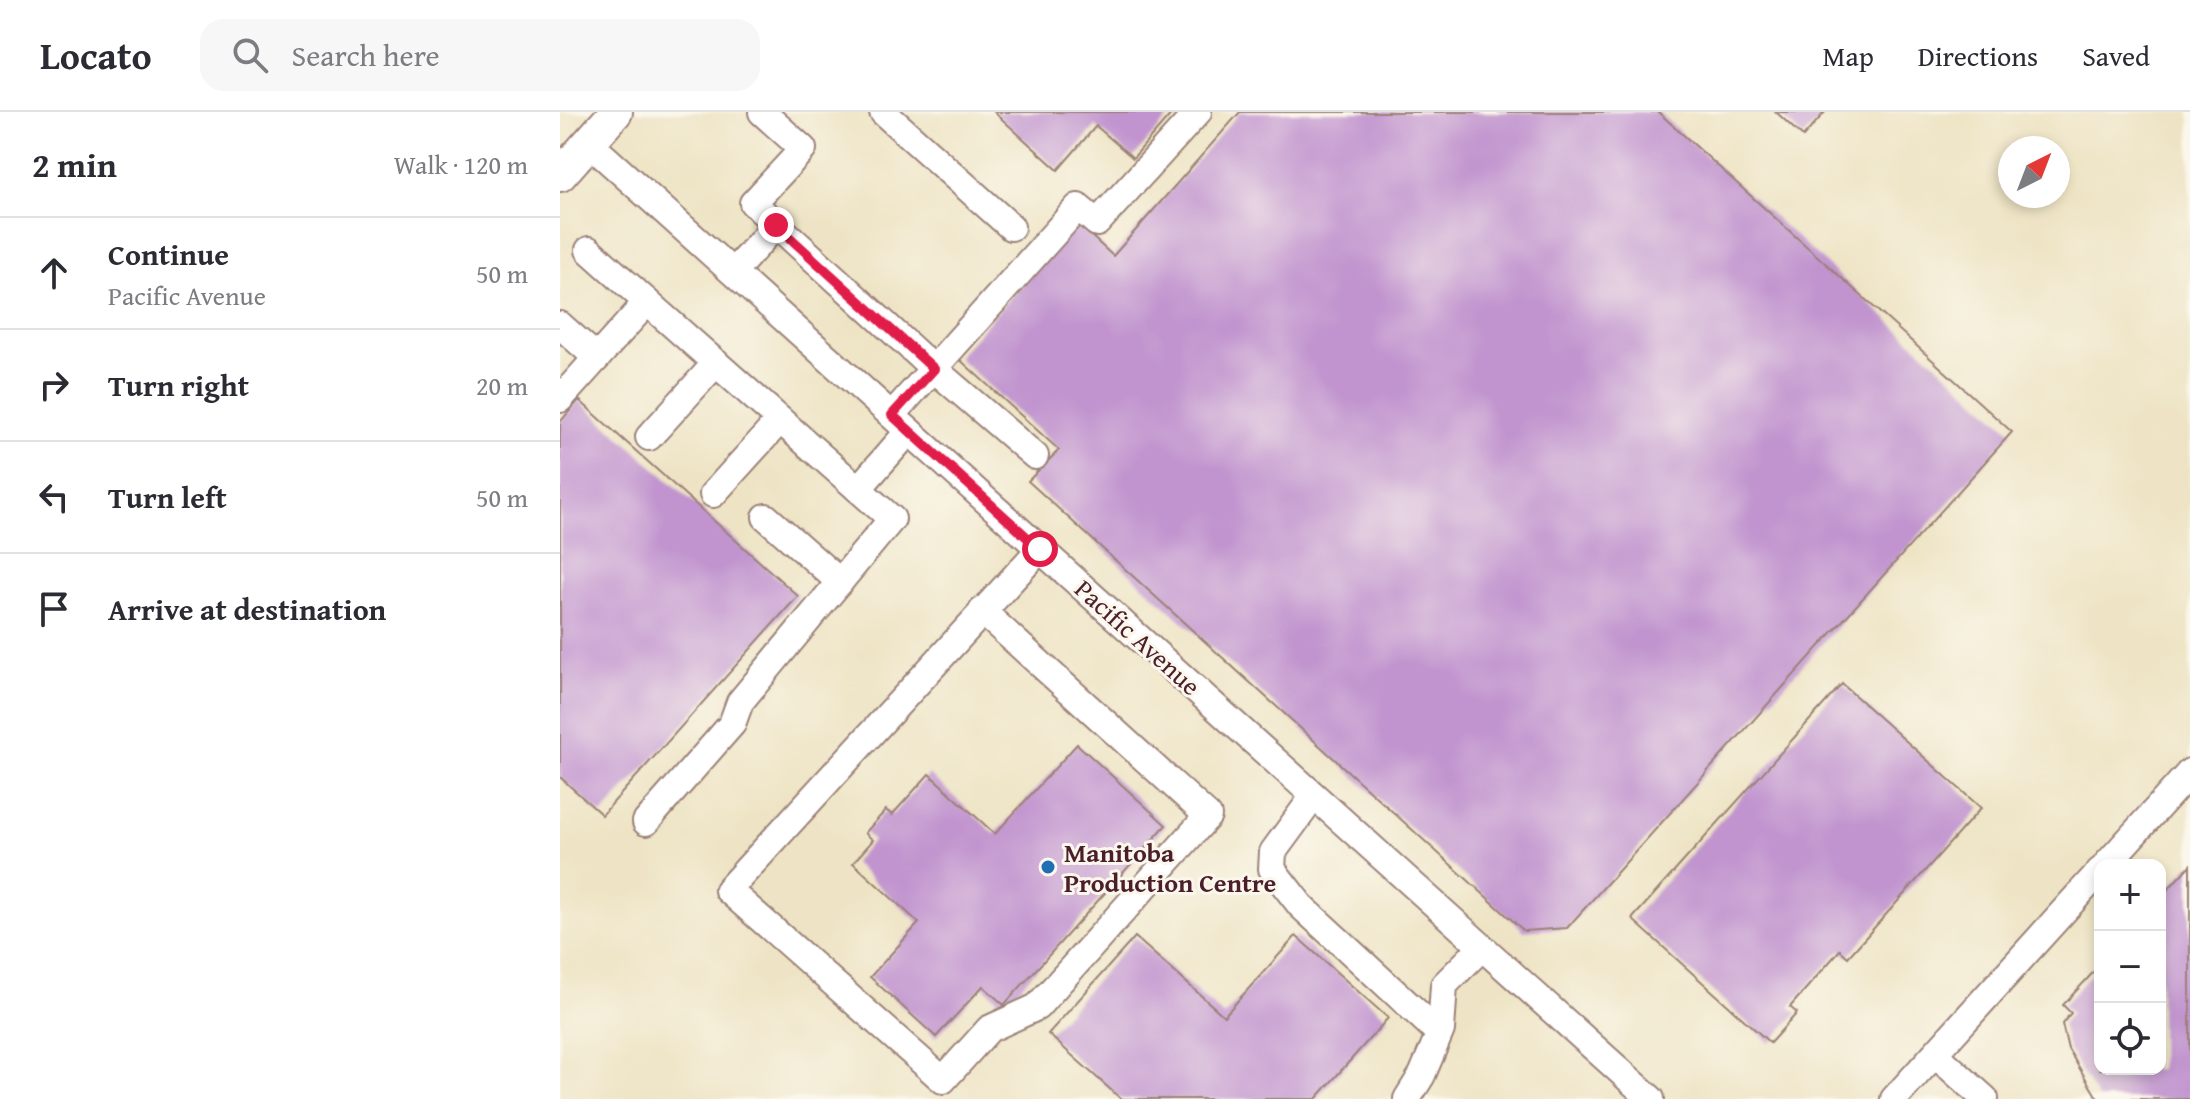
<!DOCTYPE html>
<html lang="en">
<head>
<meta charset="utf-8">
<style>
	body { margin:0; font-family:"Gentium Book Plus",serif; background:#f7f7f7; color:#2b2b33 }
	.controls { position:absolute; right:24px; bottom:24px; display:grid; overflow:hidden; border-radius:16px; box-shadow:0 4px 12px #0003 }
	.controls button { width:72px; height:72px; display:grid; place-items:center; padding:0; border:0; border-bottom:2px solid #e1e1e2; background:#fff; color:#2b2b33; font:40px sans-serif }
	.compass { position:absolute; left:1438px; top:24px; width:72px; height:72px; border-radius:50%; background:#fff; box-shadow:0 4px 12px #0003; rotate:42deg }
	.stop { position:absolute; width:24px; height:24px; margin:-18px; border:6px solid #e11d48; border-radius:50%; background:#fff }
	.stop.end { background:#e11d48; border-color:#fff; box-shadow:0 2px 8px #0008 }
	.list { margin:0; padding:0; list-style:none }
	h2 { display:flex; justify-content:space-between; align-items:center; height:104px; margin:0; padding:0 32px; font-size:34px }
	h2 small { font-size:26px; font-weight:400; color:#7c7c81 }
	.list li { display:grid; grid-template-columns:52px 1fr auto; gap:24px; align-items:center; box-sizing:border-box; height:112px; padding:0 32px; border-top:2px solid #e1e1e2 }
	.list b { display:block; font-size:30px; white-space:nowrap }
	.list p { margin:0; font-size:26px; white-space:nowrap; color:#7c7c81 }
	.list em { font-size:26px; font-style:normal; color:#7c7c81 }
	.icon { flex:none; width:44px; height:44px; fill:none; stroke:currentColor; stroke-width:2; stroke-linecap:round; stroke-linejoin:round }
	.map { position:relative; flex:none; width:1630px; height:987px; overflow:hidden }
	header { display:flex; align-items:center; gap:48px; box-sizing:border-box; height:112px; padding:0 40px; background:#fff; border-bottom:2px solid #e1e1e2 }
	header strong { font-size:38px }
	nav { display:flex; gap:44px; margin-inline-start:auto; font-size:28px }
	.search { width:560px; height:72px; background:#f7f7f7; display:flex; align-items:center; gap:20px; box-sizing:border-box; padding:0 28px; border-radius:24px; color:#7c7c81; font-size:30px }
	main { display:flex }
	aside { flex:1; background:#fff }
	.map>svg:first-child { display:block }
	.building { fill:#c194cf }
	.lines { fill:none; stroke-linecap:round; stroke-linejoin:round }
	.minor-casing { stroke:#9c8278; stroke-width:30 }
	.major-casing { stroke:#9c8278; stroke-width:36 }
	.minor { stroke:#fff; stroke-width:26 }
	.major { stroke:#fff; stroke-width:32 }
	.route { stroke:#e11d48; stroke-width:10 }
	.poi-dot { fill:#1f6fb2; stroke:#fbf7ec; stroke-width:3 }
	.labels { text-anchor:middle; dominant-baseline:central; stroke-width:6; stroke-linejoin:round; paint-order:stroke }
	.street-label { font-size:26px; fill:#4a1f2b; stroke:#fbf7ec }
	.poi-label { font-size:26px; font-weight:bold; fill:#4a1f2b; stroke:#fbf7ec; text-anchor:start }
</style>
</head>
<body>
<header>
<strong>Locato</strong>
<div class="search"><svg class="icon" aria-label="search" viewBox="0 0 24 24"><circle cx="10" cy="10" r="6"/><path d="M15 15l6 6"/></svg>Search here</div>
<nav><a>Map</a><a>Directions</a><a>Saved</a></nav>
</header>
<main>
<aside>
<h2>2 min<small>Walk · 120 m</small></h2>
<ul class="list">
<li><svg class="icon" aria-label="ahead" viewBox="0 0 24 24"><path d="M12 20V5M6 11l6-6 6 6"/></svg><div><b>Continue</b><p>Pacific Avenue</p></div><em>50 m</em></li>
<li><svg class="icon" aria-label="right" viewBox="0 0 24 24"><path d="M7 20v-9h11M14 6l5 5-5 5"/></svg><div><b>Turn right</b></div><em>20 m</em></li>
<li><svg class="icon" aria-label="left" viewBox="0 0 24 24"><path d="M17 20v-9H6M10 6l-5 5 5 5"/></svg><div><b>Turn left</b></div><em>50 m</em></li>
<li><svg class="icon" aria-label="arrive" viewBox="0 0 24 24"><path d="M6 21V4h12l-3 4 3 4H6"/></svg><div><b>Arrive at destination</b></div></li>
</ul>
</aside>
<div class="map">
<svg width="1630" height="987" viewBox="0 0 1630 987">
	<rect width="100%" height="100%" fill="#fbf7ec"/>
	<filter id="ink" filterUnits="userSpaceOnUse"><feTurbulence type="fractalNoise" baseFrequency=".0125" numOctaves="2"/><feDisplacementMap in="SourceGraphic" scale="16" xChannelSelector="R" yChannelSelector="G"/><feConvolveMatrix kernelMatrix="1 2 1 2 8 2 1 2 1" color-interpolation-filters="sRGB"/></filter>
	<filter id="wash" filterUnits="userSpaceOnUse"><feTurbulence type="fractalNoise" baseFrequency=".006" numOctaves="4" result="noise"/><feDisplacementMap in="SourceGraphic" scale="32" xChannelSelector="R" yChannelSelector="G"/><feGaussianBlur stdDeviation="1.8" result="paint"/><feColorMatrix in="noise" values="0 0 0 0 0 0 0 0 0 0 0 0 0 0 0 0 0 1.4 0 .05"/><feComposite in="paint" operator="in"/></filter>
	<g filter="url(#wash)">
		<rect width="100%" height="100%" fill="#eee4c5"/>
		<g id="blocks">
			<g class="building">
				<path d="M434,0H613L573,46L536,14L498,58Z"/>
				<path d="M680,0H1098L1452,320L1007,816L964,819L468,369L499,338L397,245L517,111L553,144Z"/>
				<path d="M1216,0H1265L1243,25Z"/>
				<path d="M19,288L238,484L42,703L0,665V310Z"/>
				<path d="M1282,572L1421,696L1288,845L1280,838L1230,895L1237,901L1210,931L1072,807Z"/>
				<path d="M517,632L606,713L444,893L423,874L376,925L310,865L359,811L293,751L313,728L305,721L326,698L332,703L369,662L435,722Z"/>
				<path d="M1630,753V987H1538L1508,937L1502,912L1511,901L1503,893L1540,853V957H1600V786Z"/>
				<path d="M736,824L828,906L756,987H561L488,922L575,825L664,904Z"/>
			</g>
		</g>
	</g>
	<g filter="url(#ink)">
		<use href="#blocks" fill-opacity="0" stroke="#9c8278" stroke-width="2"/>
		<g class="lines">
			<g class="minor-casing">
				<g id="minor">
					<path d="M202,0L243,37L193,91L374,257L475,344"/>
					<path d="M323,0L451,115"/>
					<path d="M29,31L1091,987"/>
					<path d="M173,160L216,113"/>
					<path d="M0,213L37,246"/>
					<path d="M0,287L87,190L29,138"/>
					<path d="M332,303L518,95L537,111L638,0"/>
					<path d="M89,325L156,251"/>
					<path d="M298,377L349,319"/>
					<path d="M153,382L220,308"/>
					<path d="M206,405L280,470"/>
					<path d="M422,499L648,704L477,895L429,917L383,968L168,778L480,437"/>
					<path d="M754,684L713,740L712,757L741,794L879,921"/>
					<path d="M86,710L172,612L180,590L332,407L87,190"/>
					<path d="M1546,753L1630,660"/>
					<path d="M1375,942L1425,987"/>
					<path d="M847,987L862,963L881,918L884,873L922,835"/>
					<path d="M1334,987L1540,759"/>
				</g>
			</g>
			<g class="major-casing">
				<path id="major" d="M0,63L56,0"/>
			</g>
			<use href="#minor" class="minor"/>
			<use href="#major" class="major"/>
		</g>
	</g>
	<g class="lines" filter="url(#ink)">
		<path class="route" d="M216,113L374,257L332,303L480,437"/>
	</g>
	<circle class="poi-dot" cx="488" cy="755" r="8"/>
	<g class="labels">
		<g class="street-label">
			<text transform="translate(578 525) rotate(42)">Pacific Avenue</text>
		</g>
		<g class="poi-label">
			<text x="504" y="740">Manitoba<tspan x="504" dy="30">Production Centre</tspan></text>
		</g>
	</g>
</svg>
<div class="controls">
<button>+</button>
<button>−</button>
<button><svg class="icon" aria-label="locate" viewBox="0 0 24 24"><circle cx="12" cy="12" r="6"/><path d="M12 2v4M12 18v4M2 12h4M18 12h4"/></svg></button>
</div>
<svg class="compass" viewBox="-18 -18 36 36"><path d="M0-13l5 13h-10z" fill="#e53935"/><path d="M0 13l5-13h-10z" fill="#7c7c81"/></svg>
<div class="stop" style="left:480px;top:437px"></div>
<div class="stop end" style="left:216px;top:113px"></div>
</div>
</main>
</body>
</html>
